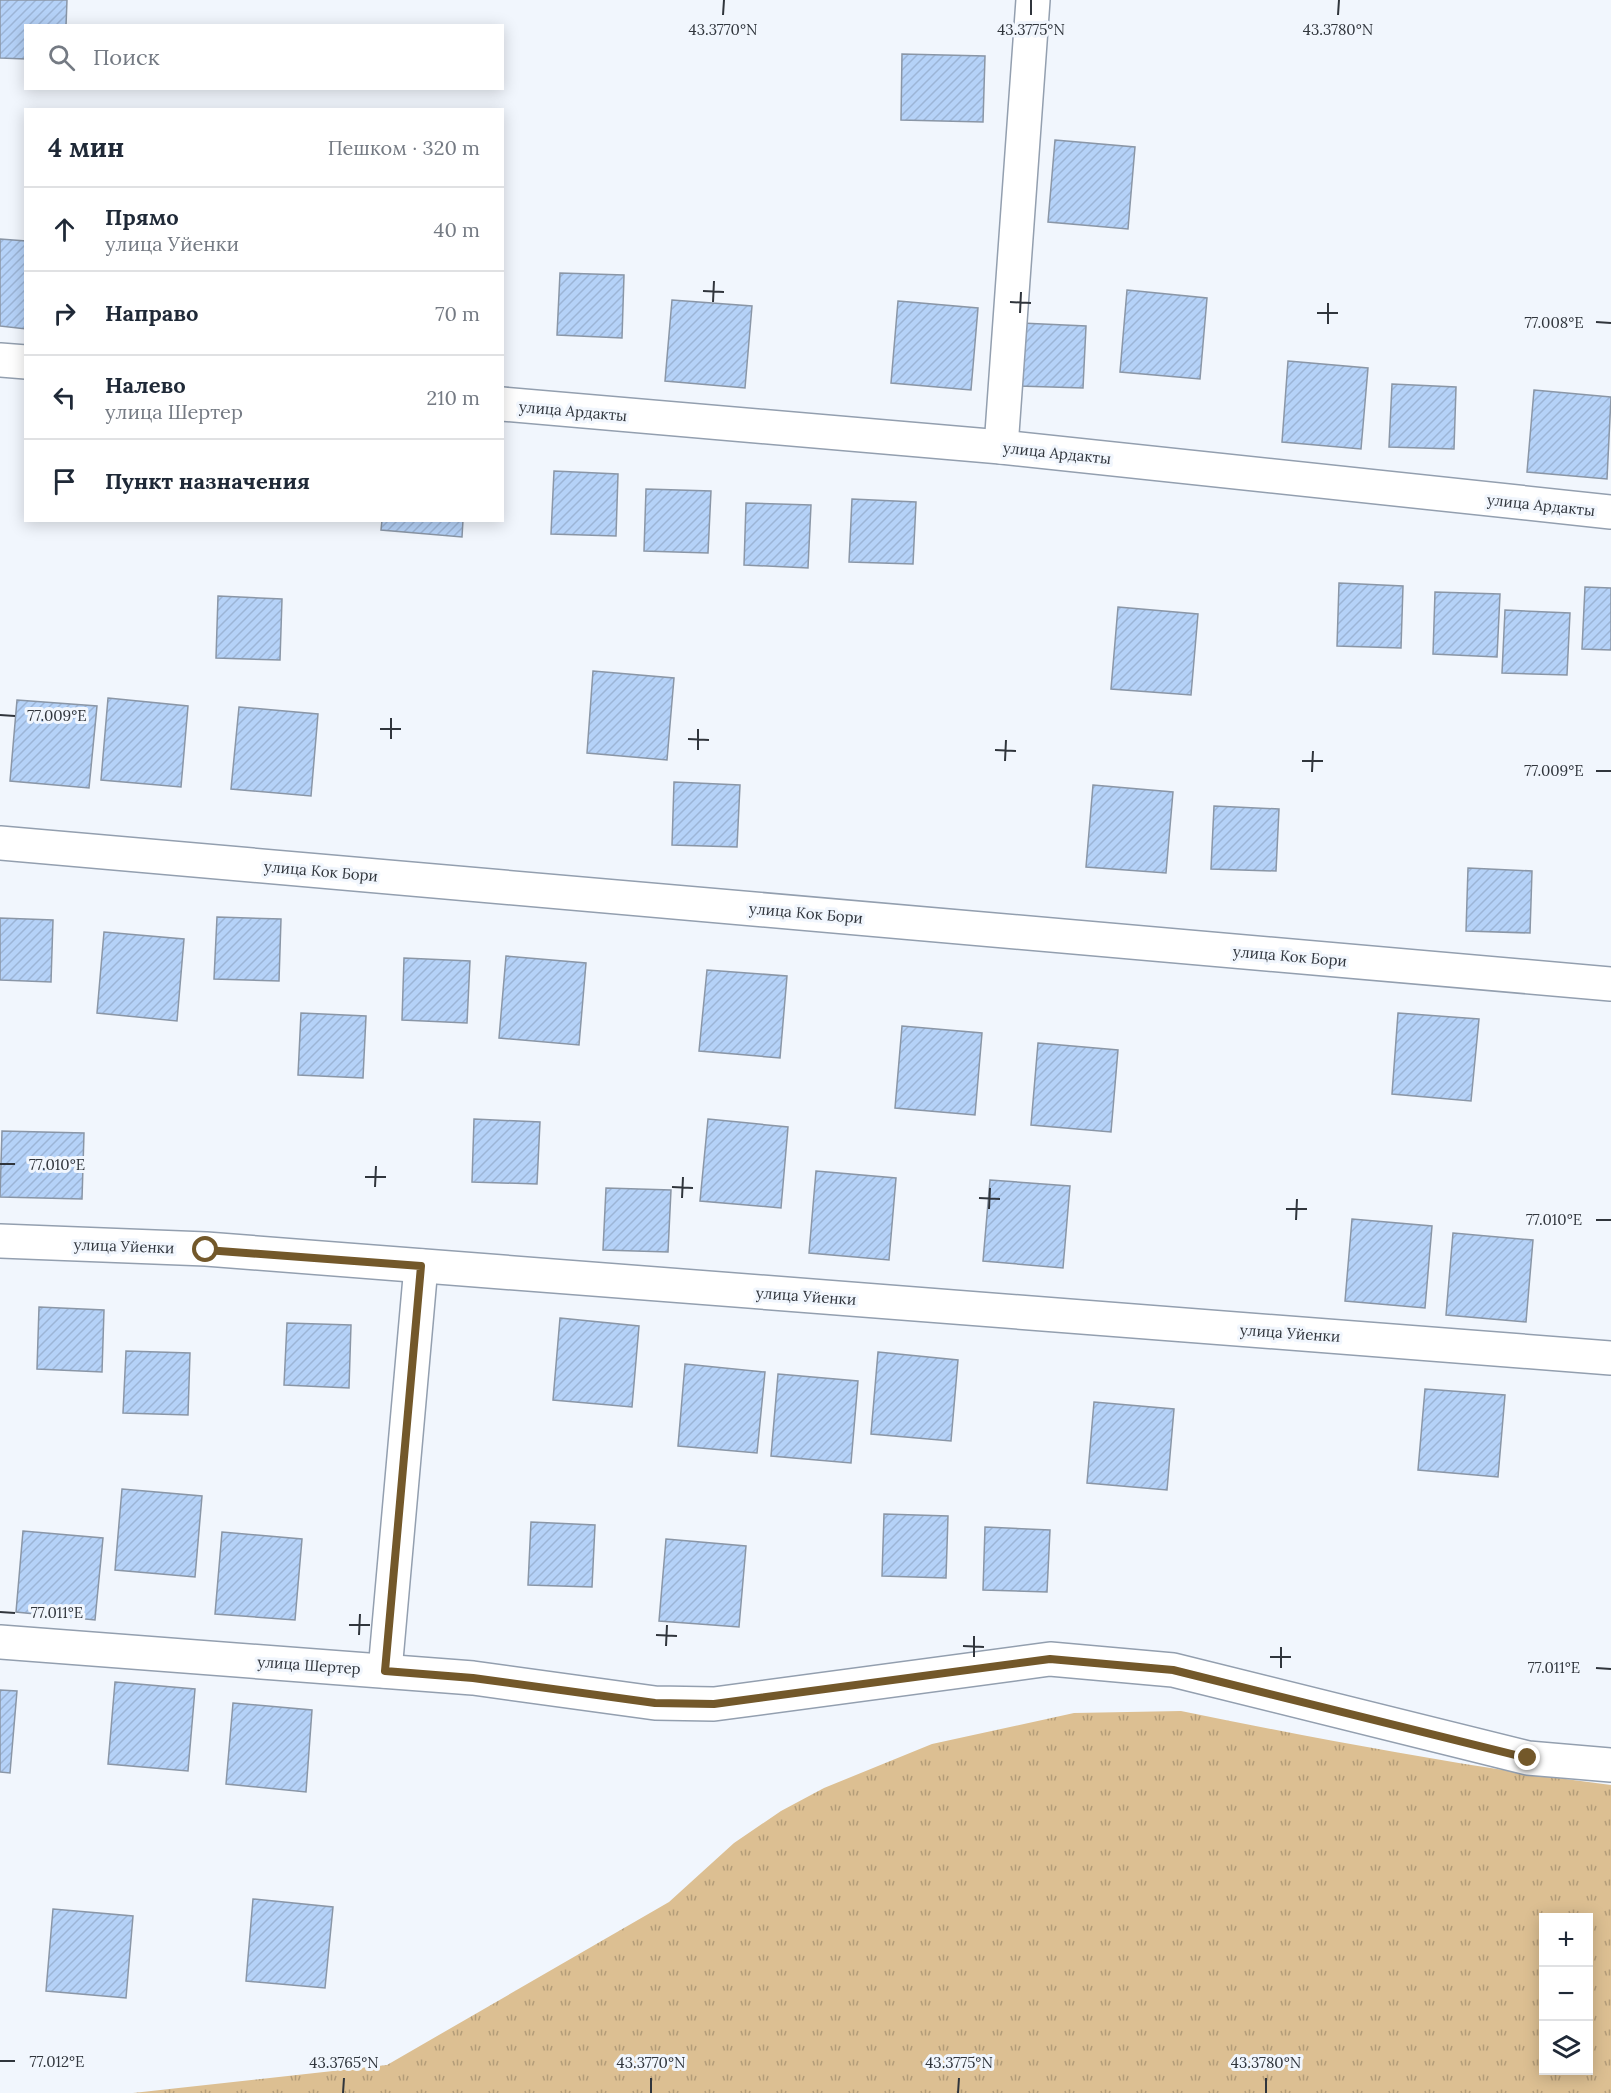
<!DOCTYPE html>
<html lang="ru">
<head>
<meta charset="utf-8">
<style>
	body { margin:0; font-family:Lora,serif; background:#f6f6f7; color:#1f2937 }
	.controls { position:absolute; right:18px; bottom:18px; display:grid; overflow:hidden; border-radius:0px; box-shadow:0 3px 15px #0003 }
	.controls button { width:54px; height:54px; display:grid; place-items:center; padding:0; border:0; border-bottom:2px solid #e0e1e3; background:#fff; color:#1f2937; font:30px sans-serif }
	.stop { position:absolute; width:18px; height:18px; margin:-14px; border:4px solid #73582a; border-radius:50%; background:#fff }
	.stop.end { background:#73582a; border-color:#fff; box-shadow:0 2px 6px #0008 }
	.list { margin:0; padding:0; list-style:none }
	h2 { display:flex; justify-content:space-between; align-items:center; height:78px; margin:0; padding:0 24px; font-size:26px }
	h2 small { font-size:20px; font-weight:400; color:#747a83 }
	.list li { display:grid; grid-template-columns:39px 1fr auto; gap:18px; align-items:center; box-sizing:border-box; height:84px; padding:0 24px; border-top:2px solid #e0e1e3 }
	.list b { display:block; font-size:22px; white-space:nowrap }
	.list p { margin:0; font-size:20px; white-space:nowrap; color:#747a83 }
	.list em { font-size:20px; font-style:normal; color:#747a83 }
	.icon { flex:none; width:33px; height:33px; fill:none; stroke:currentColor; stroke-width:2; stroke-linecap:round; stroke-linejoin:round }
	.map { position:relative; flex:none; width:1611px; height:2093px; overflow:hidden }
	.search { position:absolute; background:#fff; box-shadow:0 3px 15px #0003; left:24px; top:24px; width:480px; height:66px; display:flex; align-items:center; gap:15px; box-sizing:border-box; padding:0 21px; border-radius:0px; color:#747a83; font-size:22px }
	.panel { position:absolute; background:#fff; box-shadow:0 3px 15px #0003; left:24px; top:108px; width:480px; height:414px; border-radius:0px }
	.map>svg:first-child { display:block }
	.grass { fill:url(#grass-tufts); fill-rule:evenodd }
	.building { fill:url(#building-hatch); stroke:#8a96a6; stroke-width:1.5 }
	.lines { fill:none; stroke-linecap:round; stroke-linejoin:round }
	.minor-casing { stroke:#939faf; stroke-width:36 }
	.minor { stroke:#fff; stroke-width:33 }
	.route { stroke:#73582a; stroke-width:8 }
	.ticks { fill:none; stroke:#30353c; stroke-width:2 }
	.labels { text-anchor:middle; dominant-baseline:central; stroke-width:6; stroke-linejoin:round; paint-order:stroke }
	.street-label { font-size:15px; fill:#30353c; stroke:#f1f6fd }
	.ticks-label { font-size:15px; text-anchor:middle; fill:#30353c; stroke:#f1f6fd; stroke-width:6; stroke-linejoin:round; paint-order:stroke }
</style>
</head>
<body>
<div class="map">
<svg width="1611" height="2093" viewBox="0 0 1611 2093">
	<defs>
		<pattern id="grass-tufts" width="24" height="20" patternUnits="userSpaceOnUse" patternTransform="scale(1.5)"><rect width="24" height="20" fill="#dcbf92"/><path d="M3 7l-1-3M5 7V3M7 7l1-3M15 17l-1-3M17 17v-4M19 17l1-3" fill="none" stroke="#b39c78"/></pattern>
		<pattern id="building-hatch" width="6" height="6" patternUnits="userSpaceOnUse" patternTransform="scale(1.5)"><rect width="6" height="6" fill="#b5d2f8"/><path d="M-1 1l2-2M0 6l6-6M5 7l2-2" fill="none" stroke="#9cb5d6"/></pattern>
	</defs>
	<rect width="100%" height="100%" fill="#f1f6fd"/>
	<path class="grass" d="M1181,1711C1324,1740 1466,1767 1611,1785V2093H133L387,2065L669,1902L734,1843L781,1811L824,1788L932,1744L1074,1713ZM1544,1918H1588V2070H1544Z"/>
	<g class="building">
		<path d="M0,0H67L66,26H26V59L0,58Z"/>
		<path d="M902,54L985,56L983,122L901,120Z"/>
		<path d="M1055,140L1135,147L1128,229L1048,222Z"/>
		<path d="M0,239L26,241V329L0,326Z"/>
		<path d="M560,273L624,275L622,338L557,335Z"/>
		<path d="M1127,290L1207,298L1200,379L1120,372Z"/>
		<path d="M672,300L752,306L745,388L665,381Z"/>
		<path d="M898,301L978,308L971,390L891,383Z"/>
		<path d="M1021,323L1086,326L1083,388L1019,386Z"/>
		<path d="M1288,361L1368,368L1361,449L1282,442Z"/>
		<path d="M1392,384L1456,387L1454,449L1389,447Z"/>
		<path d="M1534,390L1611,397L1607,479L1527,472Z"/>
		<path d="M554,471L618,474L616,536L551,534Z"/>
		<path d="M646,489L711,491L708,553L644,551Z"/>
		<path d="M852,499L916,502L913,564L849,562Z"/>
		<path d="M746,503L811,505L808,568L744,565Z"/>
		<path d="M382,520H463L462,537L381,530Z"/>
		<path d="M1339,583L1403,586L1401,648L1337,646Z"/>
		<path d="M1585,587L1611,588V650L1582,649Z"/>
		<path d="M1435,592L1500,594L1497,657L1433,654Z"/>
		<path d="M218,596L282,599L280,660L216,658Z"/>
		<path d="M1118,607L1198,614L1191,695L1111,689Z"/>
		<path d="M1505,610L1570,613L1567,675L1502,673Z"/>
		<path d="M593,671L674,678L667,760L587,753Z"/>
		<path d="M108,698L188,706L181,787L101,780Z"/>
		<path d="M17,700L97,706L89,788L10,781Z"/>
		<path d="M239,707L318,714L311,796L231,789Z"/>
		<path d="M674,782L740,785L737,847L672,845Z"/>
		<path d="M1093,785L1173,792L1166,873L1086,867Z"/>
		<path d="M1214,806L1279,809L1276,871L1211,869Z"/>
		<path d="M1468,868L1532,871L1530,933L1466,931Z"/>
		<path d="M217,917L281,919L279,981L214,979Z"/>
		<path d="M0,918L53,920L51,982L0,980Z"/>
		<path d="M104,932L184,939L177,1021L97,1013Z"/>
		<path d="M506,956L586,963L579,1045L499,1038Z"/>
		<path d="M404,958L470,961L467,1023L402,1020Z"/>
		<path d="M707,970L787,976L780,1058L699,1051Z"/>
		<path d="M301,1013L366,1016L363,1078L298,1075Z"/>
		<path d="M1398,1013L1479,1019L1471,1101L1392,1094Z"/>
		<path d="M902,1026L982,1033L975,1115L895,1108Z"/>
		<path d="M1038,1043L1118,1050L1111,1132L1031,1125Z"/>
		<path d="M474,1119L540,1122L537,1184L472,1182Z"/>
		<path d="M708,1119L788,1127L781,1208L700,1201Z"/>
		<path d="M2,1131L84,1133L82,1199L0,1197Z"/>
		<path d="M816,1171L896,1178L889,1260L809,1253Z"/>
		<path d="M990,1180L1070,1186L1063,1268L983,1261Z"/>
		<path d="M606,1188L671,1190L668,1252L603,1250Z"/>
		<path d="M1352,1219L1432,1226L1425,1308L1345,1301Z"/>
		<path d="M1453,1233L1533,1240L1526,1322L1446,1315Z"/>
		<path d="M39,1307L104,1310L102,1372L37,1369Z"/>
		<path d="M560,1318L639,1326L632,1407L553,1400Z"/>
		<path d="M287,1323L351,1325L349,1388L284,1385Z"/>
		<path d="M126,1351L190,1353L188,1415L123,1413Z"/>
		<path d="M878,1352L958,1360L951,1441L871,1434Z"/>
		<path d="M685,1364L765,1372L757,1453L678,1446Z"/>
		<path d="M778,1374L858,1381L851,1463L771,1456Z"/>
		<path d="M1425,1389L1505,1395L1498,1477L1418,1470Z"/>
		<path d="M1094,1402L1174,1409L1167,1490L1087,1483Z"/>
		<path d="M122,1489L202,1496L195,1577L115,1570Z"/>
		<path d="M884,1514L948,1516L946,1578L882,1576Z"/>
		<path d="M531,1522L595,1525L592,1587L528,1585Z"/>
		<path d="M985,1527L1050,1530L1047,1592L983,1590Z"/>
		<path d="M23,1531L103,1538L95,1620L16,1612Z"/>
		<path d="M222,1532L302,1539L295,1620L215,1614Z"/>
		<path d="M666,1539L746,1546L739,1627L659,1621Z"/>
		<path d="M115,1682L195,1689L188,1771L108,1764Z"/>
		<path d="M0,1690L17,1691L10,1773L0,1772Z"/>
		<path d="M233,1703L312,1710L306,1792L226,1784Z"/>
		<path d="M253,1899L333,1907L325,1988L246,1981Z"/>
		<path d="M53,1909L133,1916L126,1998L46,1991Z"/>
	</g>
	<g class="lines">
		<g class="minor-casing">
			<g id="minor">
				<path d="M0,360L26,362"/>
				<path d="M502,404L1001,447L1611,512"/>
				<path d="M1001,447L1033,0"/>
				<path d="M0,843L1611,984"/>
				<path d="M0,1241L206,1249L1611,1358"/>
				<path d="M0,1642L473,1678L655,1703L714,1704L1050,1659L1173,1670L1528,1758L1611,1765"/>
				<path d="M385,1671L421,1266"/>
			</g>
		</g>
		<use href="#minor" class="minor"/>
	</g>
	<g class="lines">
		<path class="route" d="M206,1250L421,1266L385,1671L473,1678L655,1703L714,1704L1050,1659L1173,1670L1528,1758"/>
	</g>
	<path class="ticks" d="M723,15L724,0M1031,15V0M1338,15L1339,0M703,291L724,292M713,302L714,281M1010,302L1031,303M1020,313L1021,292M1317,313H1338M1596,322L1611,323M1328,324V303M0,715L15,716M380,729H401M391,739V718M688,739L709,740M698,750V729M995,750L1016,751M1005,761L1006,740M1302,761H1323M1596,771H1611M1312,772L1313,751M0,1164H15M365,1177H386M375,1187L376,1166M672,1187L693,1188M682,1198L683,1177M979,1198L1000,1199M989,1209L990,1188M1286,1209H1307M1296,1220L1297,1199M1596,1220H1611M0,1612L15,1613M349,1625H370M359,1635L360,1614M656,1635L677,1636M666,1646L667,1625M963,1646L984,1647M974,1657V1636M1270,1657H1291M1281,1668V1647M1596,1668L1611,1669M0,2061H15M343,2093L344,2078M651,2093V2078M958,2093L959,2078M1266,2093V2078"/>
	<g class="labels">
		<g class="street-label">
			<text transform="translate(573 411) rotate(5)">улица Ардакты</text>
			<text transform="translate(1057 453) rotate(6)">улица Ардакты</text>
			<text transform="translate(1541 505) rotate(6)">улица Ардакты</text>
			<text transform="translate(321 871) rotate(5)">улица Кок Бори</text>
			<text transform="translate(806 913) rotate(5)">улица Кок Бори</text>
			<text transform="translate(1290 956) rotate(5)">улица Кок Бори</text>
			<text transform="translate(124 1246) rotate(2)">улица Уйенки</text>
			<text transform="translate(806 1296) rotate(4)">улица Уйенки</text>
			<text transform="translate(1290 1333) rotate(4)">улица Уйенки</text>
			<text transform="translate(309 1665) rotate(4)">улица Шертер</text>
		</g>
	</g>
	<g class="ticks-label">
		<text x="723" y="35">43.3770°N</text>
		<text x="1031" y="35">43.3775°N</text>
		<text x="1338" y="35">43.3780°N</text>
		<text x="1554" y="328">77.008°E</text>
		<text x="57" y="721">77.009°E</text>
		<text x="1554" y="776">77.009°E</text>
		<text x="57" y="1170">77.010°E</text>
		<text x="1554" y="1225">77.010°E</text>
		<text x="57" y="1618">77.011°E</text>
		<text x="1554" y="1673">77.011°E</text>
		<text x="57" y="2067">77.012°E</text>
		<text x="344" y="2068">43.3765°N</text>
		<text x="651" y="2068">43.3770°N</text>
		<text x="959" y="2068">43.3775°N</text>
		<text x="1266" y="2068">43.3780°N</text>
	</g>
</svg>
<div class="controls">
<button>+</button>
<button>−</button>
<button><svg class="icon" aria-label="layers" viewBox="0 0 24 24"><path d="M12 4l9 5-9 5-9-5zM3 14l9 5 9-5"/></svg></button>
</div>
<div class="stop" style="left:206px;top:1250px"></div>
<div class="stop end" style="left:1528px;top:1758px"></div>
<div class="search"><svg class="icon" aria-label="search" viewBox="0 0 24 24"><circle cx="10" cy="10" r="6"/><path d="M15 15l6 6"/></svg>Поиск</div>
<section class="panel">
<h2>4 мин<small>Пешком · 320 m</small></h2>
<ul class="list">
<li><svg class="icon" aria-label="ahead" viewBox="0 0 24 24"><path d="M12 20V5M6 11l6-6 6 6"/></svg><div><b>Прямо</b><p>улица Уйенки</p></div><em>40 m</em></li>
<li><svg class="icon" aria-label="right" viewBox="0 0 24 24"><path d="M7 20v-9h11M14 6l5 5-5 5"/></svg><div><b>Направо</b></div><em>70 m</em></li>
<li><svg class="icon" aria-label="left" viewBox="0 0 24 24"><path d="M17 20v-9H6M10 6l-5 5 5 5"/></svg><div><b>Налево</b><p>улица Шертер</p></div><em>210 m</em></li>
<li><svg class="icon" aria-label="arrive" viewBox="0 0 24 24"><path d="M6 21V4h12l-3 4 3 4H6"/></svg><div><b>Пункт назначения</b></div></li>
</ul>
</section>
</div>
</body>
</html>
